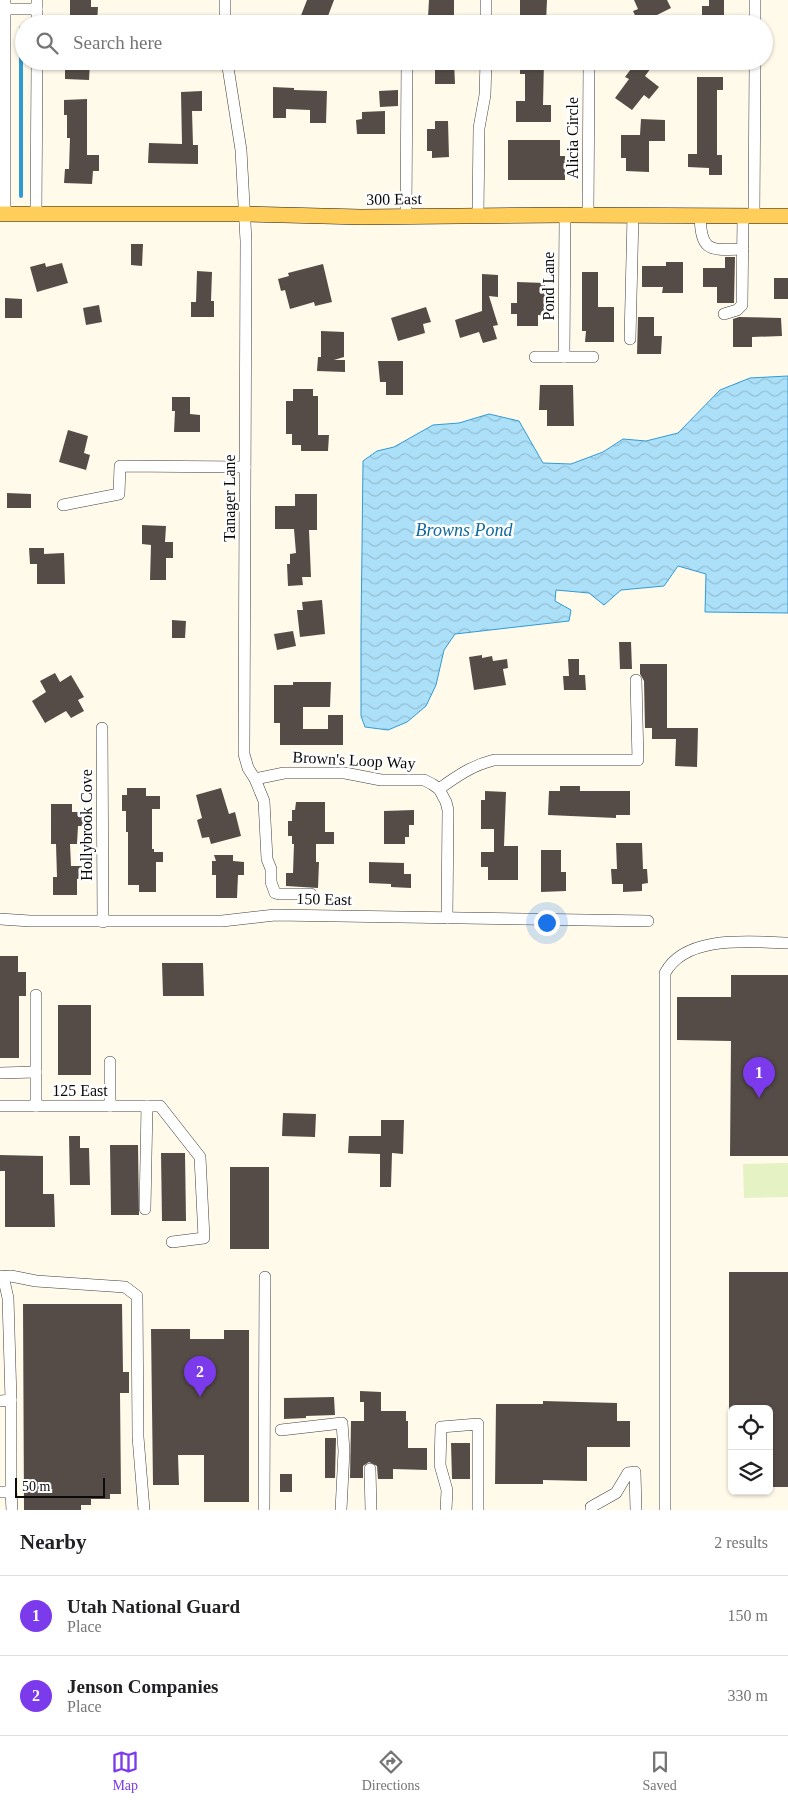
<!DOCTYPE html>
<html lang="en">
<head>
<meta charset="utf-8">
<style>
	body { margin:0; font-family:"Times New Roman",serif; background:#f6f6f6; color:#202124 }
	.controls { position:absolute; right:15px; bottom:15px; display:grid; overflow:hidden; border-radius:8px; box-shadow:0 1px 4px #0004 }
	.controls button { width:45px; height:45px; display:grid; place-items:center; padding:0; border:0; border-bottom:1px solid #e0e0e0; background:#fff; color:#202124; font:25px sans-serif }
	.scale { position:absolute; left:15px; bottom:12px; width:90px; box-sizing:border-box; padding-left:5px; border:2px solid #0b0b0b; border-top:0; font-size:14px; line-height:18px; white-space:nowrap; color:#0b0b0b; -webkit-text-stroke:4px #fff; paint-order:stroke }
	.you { position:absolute; left:546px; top:922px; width:18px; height:18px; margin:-12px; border:4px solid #fff; border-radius:50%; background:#1a73e8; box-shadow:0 0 0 8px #1a73e833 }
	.badge { display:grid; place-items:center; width:32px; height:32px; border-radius:50%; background:#7c3aed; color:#fff; font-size:16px; font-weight:700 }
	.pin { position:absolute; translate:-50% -41px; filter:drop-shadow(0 1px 2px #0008) }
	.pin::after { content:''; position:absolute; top:26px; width:18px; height:15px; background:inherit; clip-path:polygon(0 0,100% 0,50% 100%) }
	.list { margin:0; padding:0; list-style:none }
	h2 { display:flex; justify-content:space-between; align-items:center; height:65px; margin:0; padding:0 20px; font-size:21px }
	h2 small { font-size:16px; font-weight:400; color:#757577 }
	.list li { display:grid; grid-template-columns:32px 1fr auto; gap:15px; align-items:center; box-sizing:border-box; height:80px; padding:0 20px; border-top:1px solid #e0e0e0 }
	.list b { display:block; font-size:19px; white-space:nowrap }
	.list p { margin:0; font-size:16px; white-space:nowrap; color:#757577 }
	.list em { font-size:16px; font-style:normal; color:#757577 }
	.icon { flex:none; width:28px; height:28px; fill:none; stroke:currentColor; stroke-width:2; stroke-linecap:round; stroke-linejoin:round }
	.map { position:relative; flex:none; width:788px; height:1510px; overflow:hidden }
	.search { position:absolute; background:#fff; box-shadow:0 1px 4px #0004; left:15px; right:15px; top:15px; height:55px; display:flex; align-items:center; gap:12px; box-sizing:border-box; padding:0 18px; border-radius:28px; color:#757577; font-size:19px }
	.sheet { height:225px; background:#fff }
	nav { display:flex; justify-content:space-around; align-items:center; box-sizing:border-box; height:70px; border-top:1px solid #e0e0e0; background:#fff; font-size:14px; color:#757577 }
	nav a { display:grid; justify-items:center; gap:2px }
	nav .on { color:#7c3aed }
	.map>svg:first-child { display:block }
	.pitch { fill:#e4f2c4 }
	.water { fill:url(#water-waves); stroke:#2f9bd4 }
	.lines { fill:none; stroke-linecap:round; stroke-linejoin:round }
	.stream { stroke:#2f9bd4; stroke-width:4 }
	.building { fill:#554c47 }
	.minor-casing { stroke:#3e3e3e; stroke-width:12 }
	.major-casing { stroke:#1c1c1c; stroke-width:16 }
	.minor { stroke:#fff; stroke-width:11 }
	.major { stroke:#ffce5a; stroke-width:15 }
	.labels { text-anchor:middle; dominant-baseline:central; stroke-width:5; stroke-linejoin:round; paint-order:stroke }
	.street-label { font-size:16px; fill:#0b0b0b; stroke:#fff }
	.water-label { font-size:18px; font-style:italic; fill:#0f6aa3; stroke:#fff }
</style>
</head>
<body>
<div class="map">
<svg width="788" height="1510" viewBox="0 0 788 1510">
	<defs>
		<pattern id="water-waves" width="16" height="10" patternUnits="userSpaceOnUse" patternTransform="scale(1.25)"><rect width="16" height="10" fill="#ace0f9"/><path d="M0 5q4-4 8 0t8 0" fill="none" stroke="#93bfd4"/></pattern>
	</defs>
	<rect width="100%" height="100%" fill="#fffaea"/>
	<path class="pitch" d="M788,1163V1197L744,1198L743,1164Z"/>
	<path class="water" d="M788,376V613L705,612L706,574L678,566L664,586L621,590L604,605L589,593L556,590L555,601L571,610L569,621L455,634L444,650L436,685L426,706L407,722L388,730L365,727L361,716V631L363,461L377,451L394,447L433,425L459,423L489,414L519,421L543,463L571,464L603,452L623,439L646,441L678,433L720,390L750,378Z"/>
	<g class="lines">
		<path class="stream" d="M21,196V28"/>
	</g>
	<g class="building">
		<path d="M70,0H91V7H98L97,22H70Z"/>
		<path d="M307,0H334L325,24H315L300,18Z"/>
		<path d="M429,0H454V18L428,17Z"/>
		<path d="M520,0H547L546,22L520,21Z"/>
		<path d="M634,0H667L671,8L653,17L657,24H639L633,11L638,9Z"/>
		<path d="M709,0H724V24H702V6H709Z"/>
		<path d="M65,61H90L89,80L65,79Z"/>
		<path d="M435,61H454L455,84H435Z"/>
		<path d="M520,61H544L543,105H551V122H516V101H525V74H520Z"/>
		<path d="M637,61H642L651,68L645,76L659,87L649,99L644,95L632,110L615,98L629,79L625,77Z"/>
		<path d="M697,77H723V90H717V155H722V175H709V168L688,167V154H697Z"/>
		<path d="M273,87L294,88V90L327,91L326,123H310V110L286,109V118H273Z"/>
		<path d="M398,90V106L380,107L379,91Z"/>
		<path d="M202,91V111H192L193,145H198V164L148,163L149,143L182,144L181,92Z"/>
		<path d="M87,99V155H99V171H93L92,184L64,183L65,169H69L70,138H67V115H64V100Z"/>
		<path d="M385,111V134H357L356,120L362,119V112Z"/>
		<path d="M641,119L665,120V141H649V172L626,171V158H621V135H640Z"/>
		<path d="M435,121H448L449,157L432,158V151H427V129H435Z"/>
		<path d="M508,140H560V156H565V180H508Z"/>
		<path d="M131,244H143L142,266L131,265Z"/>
		<path d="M725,257H735L734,303H717V287H703V268H725Z"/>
		<path d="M666,262H683V293H662L663,287H642V266H666Z"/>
		<path d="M45,263L46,267L62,263L68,283L37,292L30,267Z"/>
		<path d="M323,264L332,302L315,306L314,302L290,309L285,290L281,291L278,279L289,276L288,273Z"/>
		<path d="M197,271L212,272L211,301H214V317H191V302H196Z"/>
		<path d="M582,272H598V307H614V342H585L586,331H582Z"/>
		<path d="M482,274L498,275V297L489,296L498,325L493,326L497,339L483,343L479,332L460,338L455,320L482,311Z"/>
		<rect x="774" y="278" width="14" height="21"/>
		<path d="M517,282L545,283V302H551L550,316L538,315V326H517V314H511V303H517Z"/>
		<path d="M5,298L22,299V318H5Z"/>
		<path d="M99,305L102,322L86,325L83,308Z"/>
		<path d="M426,307L431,322L423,324L425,333L398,341L391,318Z"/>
		<path d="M638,317H654V336H662L661,354H637Z"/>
		<path d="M739,317L781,318L782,336L752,337V347H733V319Z"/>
		<path d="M321,331L344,332V357L334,360H345V372L317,371L318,357H321Z"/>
		<path d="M378,361H403V395H386V382H380Z"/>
		<path d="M540,385H573L574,426H547V410H539Z"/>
		<path d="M293,389H313V396H318V435H329L328,451H301V445H292V434H286V401H293Z"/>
		<path d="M172,397H190V414L200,415V432H174L175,411H172Z"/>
		<path d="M68,430L88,436L84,453L90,455L86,470L59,462Z"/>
		<path d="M7,493L31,494V508H7Z"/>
		<path d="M295,494H317V530H309L311,577H302L303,585L288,586L287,564H290V554L296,553L294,529H275V506H295Z"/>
		<path d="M142,525L166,526L165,542H173V558H166V580H150L151,545L142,544Z"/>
		<path d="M29,548H44V554L64,553L65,584H37V564H30Z"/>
		<path d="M322,600L325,634L300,637L297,610H303L302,602Z"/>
		<path d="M172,620L186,621L185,638H172Z"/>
		<path d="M293,631L296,646L277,650L274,634Z"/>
		<path d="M619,642H631L632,669H620Z"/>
		<path d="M482,655V658L492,656L493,661L507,659L508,668L503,669L506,685L474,690L469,657Z"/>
		<path d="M568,659H579V675H585L586,690H564L563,676H569Z"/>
		<path d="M640,664H667V728H698L697,767L675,766L676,739H652V728H645L644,681L640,674Z"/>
		<path d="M55,673L60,682L71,675L84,697L78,700L84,711L71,718L66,711L45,723L32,701L46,692L40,681Z"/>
		<path d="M293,682H331L330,707H303V729H328V715H343V745H280V723H274V685H293Z"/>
		<path d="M560,786H580V791H630V815H616V818L548,815L549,791H560Z"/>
		<path d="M127,788H146V796H160V809H152V849H154V852H163V862H156V892H139V885H128V832H126V811H122V795H127Z"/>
		<path d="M221,788L229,814L235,812L241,836L211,844L209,837L202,838L197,820L202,818L196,795Z"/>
		<path d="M485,791L506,792L504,846H518V880H488V867H481V852H494V829H481V800H485Z"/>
		<path d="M296,802H325V832H334V844H316V862H319L318,888L286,886V873H293L294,844H292V836H288V821H292V810H295Z"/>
		<path d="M51,804H72V812H83V826H78L77,844H70L71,866H83L84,878L77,879V895H53V877H57L56,844H51Z"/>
		<path d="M414,810V825H409V837H405V844H384V811Z"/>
		<path d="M616,843H642L643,869H647L648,883L642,884V891L623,892V884H612L611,869H617Z"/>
		<path d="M541,850H561V872H566V891L541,892Z"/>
		<path d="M214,855H233V861L244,862V875H238L237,898H216V875H212V861H216Z"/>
		<path d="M369,862L404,863V874H411V888L391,887V884L369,883Z"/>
		<path d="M0,956H18V972H26V996H19V1058H0Z"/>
		<path d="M162,963H203L204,996H163Z"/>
		<path d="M731,975H788V1156H730L731,1041L677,1040V997H731Z"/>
		<rect x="58" y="1005" width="33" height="70"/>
		<path d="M283,1113L316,1114L315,1137L282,1136Z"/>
		<path d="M381,1120H404L403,1154L392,1153L391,1187H380V1154L348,1153L349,1136H381Z"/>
		<path d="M69,1136H80V1148H89L90,1185H70Z"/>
		<path d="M110,1145H138L139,1215H111Z"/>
		<path d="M161,1153H185L186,1221H162Z"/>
		<path d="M0,1155L43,1156V1194H54L55,1227H5V1171H0Z"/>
		<rect x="230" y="1167" width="39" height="82"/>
		<path d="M729,1272H788V1487H769V1409H729Z"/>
		<path d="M23,1304H122L123,1372H129V1393H120L121,1494H110V1499H91V1505H81V1510H24Z"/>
		<path d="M151,1329H190V1339H224V1330H249V1502H204V1455H178L179,1485H153Z"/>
		<path d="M360,1391L381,1392V1411H406V1421H408V1448H427V1470L393,1469V1479H378L377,1466L369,1462L363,1466V1478H350L351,1421H364V1402H360Z"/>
		<path d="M334,1397L335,1415L306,1416V1418L284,1419V1398Z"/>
		<path d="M543,1401L617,1403V1421H630V1447H587V1481L543,1480V1484H495L496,1404H543Z"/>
		<path d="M325,1438H336L335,1478H325Z"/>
		<path d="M451,1443H470V1479H452Z"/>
		<rect x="280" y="1474" width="12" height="18"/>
	</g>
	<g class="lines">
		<g class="minor-casing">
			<g id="minor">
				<path d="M225,0V24"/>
				<path d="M5,9H37"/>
				<path d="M37,24V0"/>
				<path d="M486,24V0"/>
				<path d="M755,24V0"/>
				<path d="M227,61L241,150L246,241L244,754L248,768L255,779L264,801L267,859L271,869V882L275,893L279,894H311"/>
				<path d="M5,214V0"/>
				<path d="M36,214L37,61"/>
				<path d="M478,215L479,128L485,95L486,61"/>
				<path d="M588,215L589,61"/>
				<path d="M700,215C701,253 710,250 743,249"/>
				<path d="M406,216L407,61"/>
				<path d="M754,216L755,61"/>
				<path d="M724,314L737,310L742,305L743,216"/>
				<path d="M630,339L633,215"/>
				<path d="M535,357H593"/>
				<path d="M564,357L565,215"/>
				<path d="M63,505L119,494L120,466L245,467"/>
				<path d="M102,728L103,922"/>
				<path d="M255,779L284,773H345L381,780H424L432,784L439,789L446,802L448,810L447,918"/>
				<path d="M439,789C457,776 473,765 494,760H638L636,680"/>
				<path d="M0,919L30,921H222L275,915L648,921"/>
				<path d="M36,995V1106"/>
				<path d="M0,1073L36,1072"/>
				<path d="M0,1106H160L200,1157L204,1238L172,1242"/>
				<path d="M110,1106V1062"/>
				<path d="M145,1209L147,1106"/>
				<path d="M0,1277L11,1276L36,1281L125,1287L137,1296L138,1437L144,1510"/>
				<path d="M0,1401L11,1400L8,1298L3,1276"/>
				<path d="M281,1430L342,1423L344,1451L341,1510"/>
				<path d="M370,1469L371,1510"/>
				<path d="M0,1492H11V1400"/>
				<path d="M11,1492L12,1510"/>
				<path d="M264,1510L265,1277"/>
				<path d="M446,1510L447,1490L440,1465L441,1427L478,1424V1510"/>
				<path d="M591,1510V1507L616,1493L628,1473L635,1472L636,1510"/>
				<path d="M665,1510V973C686,934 751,942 788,943"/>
			</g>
		</g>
		<g class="major-casing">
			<path id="major" d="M0,214H243L361,217L565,215L788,216"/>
		</g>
		<use href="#minor" class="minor"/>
		<use href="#major" class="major"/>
	</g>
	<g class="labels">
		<g class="street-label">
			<text transform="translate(572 138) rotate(-90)">Alicia Circle</text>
			<text transform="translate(394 199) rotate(-1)">300 East</text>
			<text transform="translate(548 286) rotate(-90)">Pond Lane</text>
			<text transform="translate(229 498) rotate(-90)">Tanager Lane</text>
			<text transform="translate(354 760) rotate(3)">Brown's Loop Way</text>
			<text transform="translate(86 825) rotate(-90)">Hollybrook Cove</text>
			<text transform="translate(324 899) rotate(1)">150 East</text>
			<text x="80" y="1090">125 East</text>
		</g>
		<g class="water-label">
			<text x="464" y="530">Browns Pond</text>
		</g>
	</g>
</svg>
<div class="controls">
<button><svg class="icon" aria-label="locate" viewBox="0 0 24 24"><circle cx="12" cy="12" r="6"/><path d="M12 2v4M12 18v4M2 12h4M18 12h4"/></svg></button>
<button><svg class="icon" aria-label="layers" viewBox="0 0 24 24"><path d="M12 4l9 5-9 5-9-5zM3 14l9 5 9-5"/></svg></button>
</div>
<div class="scale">50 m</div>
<div class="you"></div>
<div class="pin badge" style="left:759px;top:1098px">1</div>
<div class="pin badge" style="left:200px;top:1397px">2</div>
<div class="search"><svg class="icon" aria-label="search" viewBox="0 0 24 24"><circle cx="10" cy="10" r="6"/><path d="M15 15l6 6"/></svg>Search here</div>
</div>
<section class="sheet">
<h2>Nearby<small>2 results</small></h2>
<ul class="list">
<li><span class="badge">1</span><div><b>Utah National Guard</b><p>Place</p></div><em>150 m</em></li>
<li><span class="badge">2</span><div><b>Jenson Companies</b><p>Place</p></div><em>330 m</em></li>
</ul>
</section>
<nav>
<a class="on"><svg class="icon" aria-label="map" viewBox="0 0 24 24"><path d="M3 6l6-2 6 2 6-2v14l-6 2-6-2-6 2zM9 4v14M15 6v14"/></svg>Map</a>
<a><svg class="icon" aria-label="directions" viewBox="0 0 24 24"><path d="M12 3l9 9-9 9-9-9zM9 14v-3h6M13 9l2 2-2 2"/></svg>Directions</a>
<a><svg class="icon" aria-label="saved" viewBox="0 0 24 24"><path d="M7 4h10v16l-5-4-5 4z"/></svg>Saved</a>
</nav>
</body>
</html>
